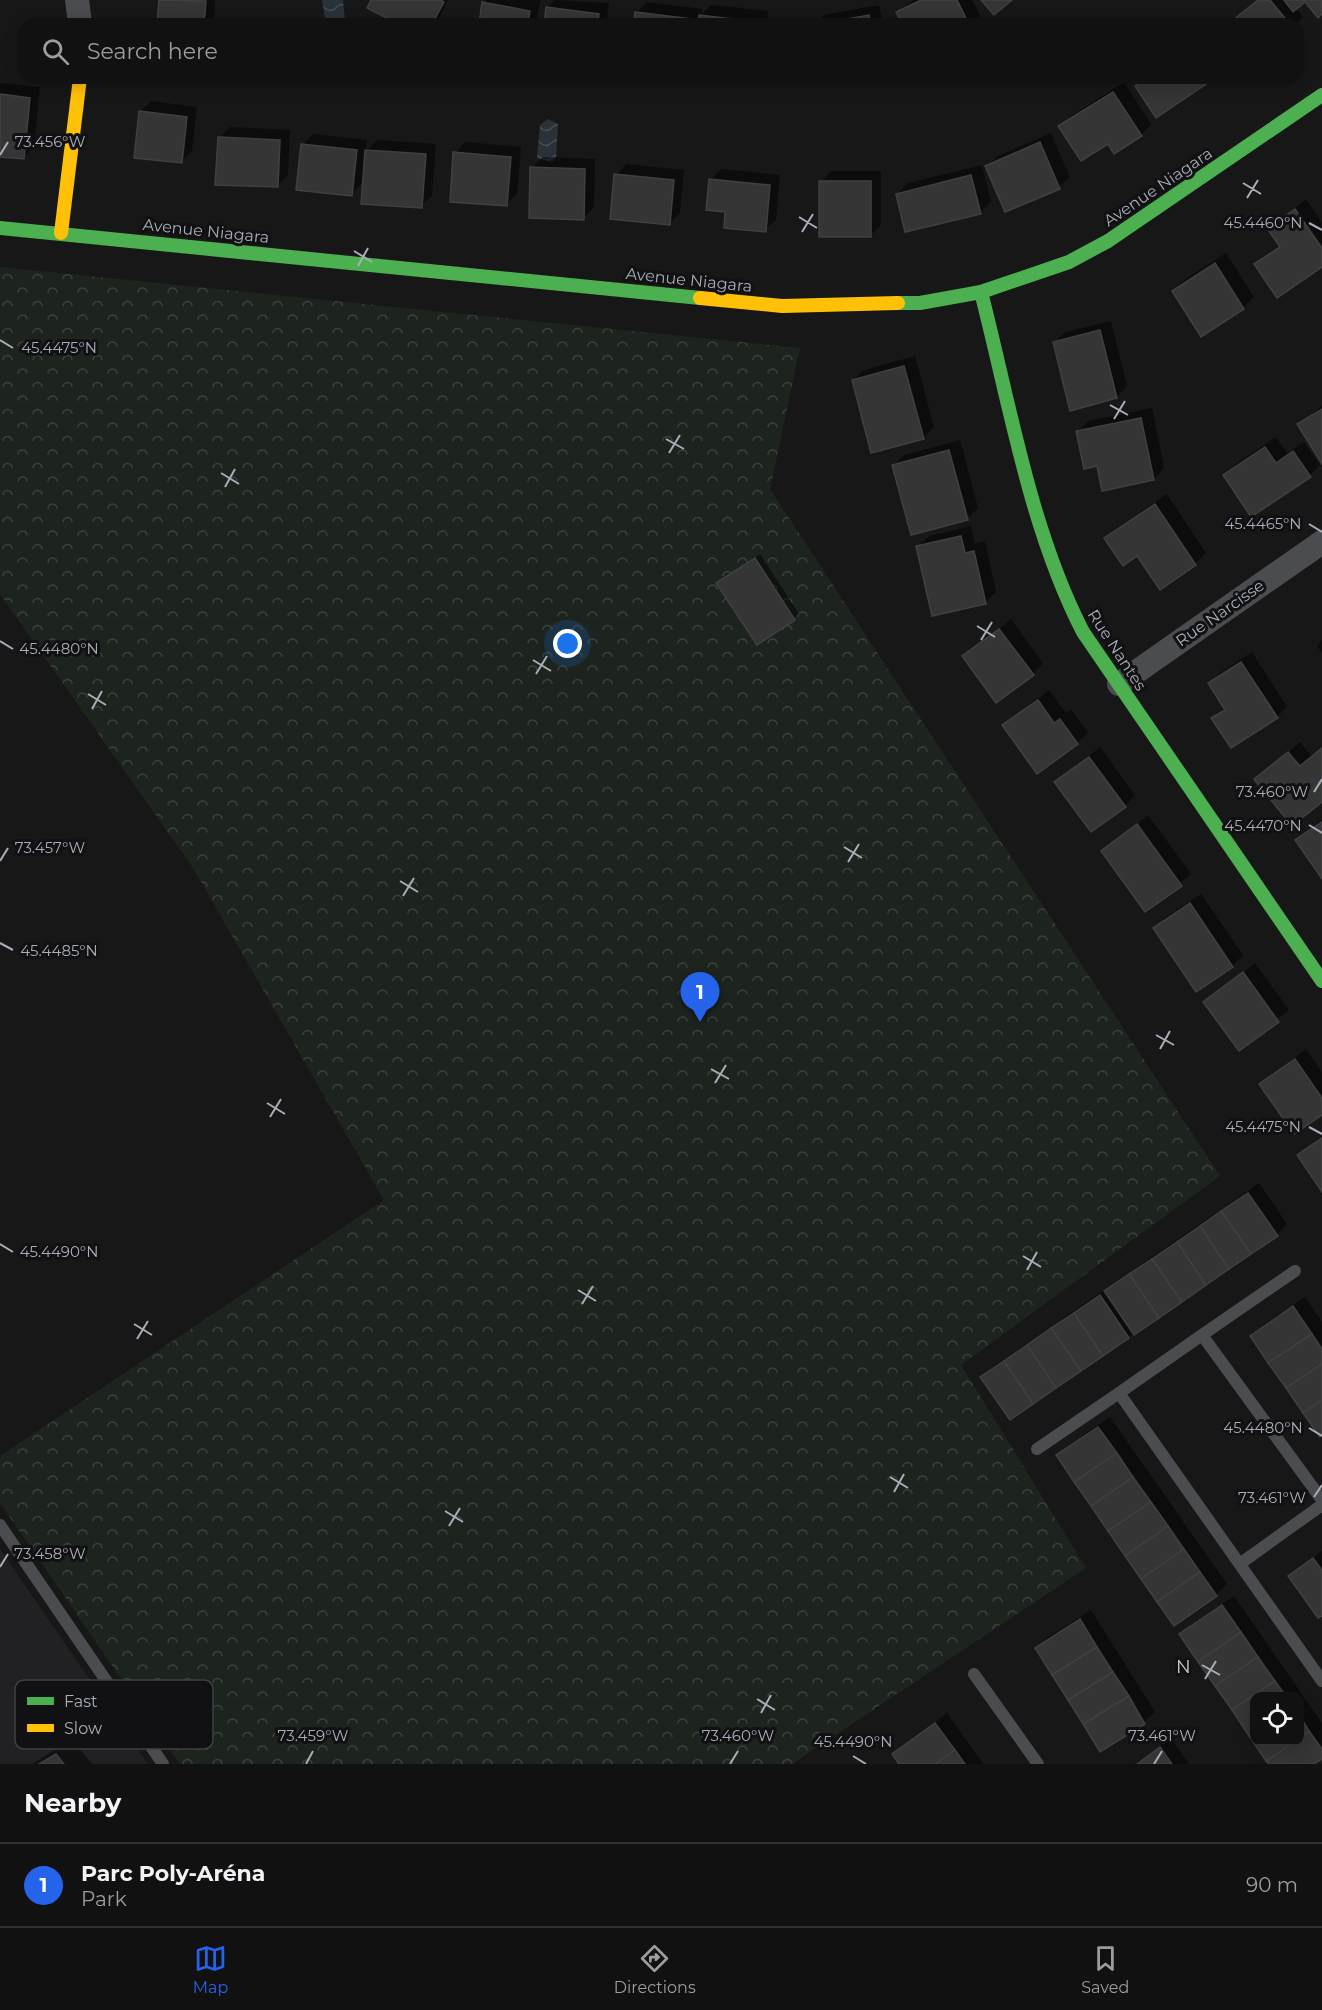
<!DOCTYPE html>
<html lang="en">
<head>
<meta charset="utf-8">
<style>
	body { margin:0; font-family:Montserrat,sans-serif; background:#1a1a1a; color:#f1f3f6 }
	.controls { position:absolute; right:18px; bottom:18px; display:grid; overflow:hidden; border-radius:12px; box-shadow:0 3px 15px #0003 }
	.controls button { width:54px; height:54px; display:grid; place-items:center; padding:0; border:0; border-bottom:2px solid #303131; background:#111; color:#f1f3f6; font:30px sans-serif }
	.you { position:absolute; left:568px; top:644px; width:21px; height:21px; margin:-15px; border:4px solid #fff; border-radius:50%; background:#1a73e8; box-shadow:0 0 0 9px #1a73e833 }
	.badge { display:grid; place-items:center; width:39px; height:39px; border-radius:50%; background:#2563eb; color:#fff; font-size:20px; font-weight:700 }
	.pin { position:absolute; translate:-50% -50px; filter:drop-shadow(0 2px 3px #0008) }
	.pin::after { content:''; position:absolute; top:32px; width:21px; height:18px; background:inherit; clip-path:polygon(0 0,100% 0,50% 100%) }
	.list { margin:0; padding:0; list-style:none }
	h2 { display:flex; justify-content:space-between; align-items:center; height:78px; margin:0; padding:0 24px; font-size:26px }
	h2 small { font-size:20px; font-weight:400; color:#9c9d9f }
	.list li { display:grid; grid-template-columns:39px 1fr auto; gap:18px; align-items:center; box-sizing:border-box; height:84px; padding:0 24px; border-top:2px solid #303131 }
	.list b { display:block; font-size:22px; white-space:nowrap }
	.list p { margin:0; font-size:20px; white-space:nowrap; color:#9c9d9f }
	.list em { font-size:20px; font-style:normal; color:#9c9d9f }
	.icon { flex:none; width:33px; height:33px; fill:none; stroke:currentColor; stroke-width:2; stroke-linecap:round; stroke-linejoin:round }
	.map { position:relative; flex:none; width:1322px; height:1764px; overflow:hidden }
	.search { position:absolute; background:#111; box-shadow:0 3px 15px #0003; left:18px; right:18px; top:18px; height:66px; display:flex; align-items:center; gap:15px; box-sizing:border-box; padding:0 21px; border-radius:18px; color:#9c9d9f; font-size:22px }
	.sheet { height:162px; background:#111 }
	nav { display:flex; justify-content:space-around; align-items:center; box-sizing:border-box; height:84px; border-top:2px solid #303131; background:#111; font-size:16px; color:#9c9d9f }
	nav a { display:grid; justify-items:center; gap:3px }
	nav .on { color:#2563eb }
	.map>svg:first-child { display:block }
	.built { fill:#212123 }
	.park { fill:url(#park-crowns) }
	.water { fill:url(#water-waves) }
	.shadow { fill:#0007 }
	.building { fill:#353536; stroke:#3f4043; stroke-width:1.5 }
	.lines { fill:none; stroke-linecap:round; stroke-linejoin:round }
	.lane { stroke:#4b4c50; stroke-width:12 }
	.street { stroke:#4b4c50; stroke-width:24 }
	.fast { stroke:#4caf50; stroke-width:14 }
	.slow { stroke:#ffc107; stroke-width:14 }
	.ticks { fill:none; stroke:#a8adb8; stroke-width:2 }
	.labels { text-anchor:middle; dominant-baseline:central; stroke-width:6; stroke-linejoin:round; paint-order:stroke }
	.street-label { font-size:16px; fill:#a8adb8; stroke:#111113 }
	.neighbourhood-label { font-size:18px; letter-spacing:1.5px; fill:#c9ccd4; stroke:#111113 }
	.key { fill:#111113; stroke:#3e4045; stroke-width:1.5 }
	.key-label { font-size:16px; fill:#a8adb8 }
	.ticks-label { font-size:15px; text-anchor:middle; fill:#a8adb8; stroke:#111113; stroke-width:6; stroke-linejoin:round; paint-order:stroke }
</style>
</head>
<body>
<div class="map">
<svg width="1322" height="1764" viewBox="0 0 1322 1764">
	<defs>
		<pattern id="park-crowns" width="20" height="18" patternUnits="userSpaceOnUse" patternTransform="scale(1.5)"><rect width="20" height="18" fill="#1d241e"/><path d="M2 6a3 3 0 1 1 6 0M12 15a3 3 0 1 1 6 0" fill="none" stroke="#3b413d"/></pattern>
		<pattern id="water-waves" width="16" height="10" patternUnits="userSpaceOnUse" patternTransform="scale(1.5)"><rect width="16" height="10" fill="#2a3239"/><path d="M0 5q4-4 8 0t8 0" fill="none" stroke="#464d54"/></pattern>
	</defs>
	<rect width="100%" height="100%" fill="#171717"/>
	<path class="built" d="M0,1549L61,1638L148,1764H0Z"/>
	<path class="park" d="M0,267L800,348L770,489L1220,1176L961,1365L1086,1568L792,1764H180L0,1503V1456L384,1200L193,868L0,594Z"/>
	<g class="water">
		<path d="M322,0H343L345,20L342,24H326Z"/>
		<path d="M548,119L558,124L556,158L552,162L537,158L540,125Z"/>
	</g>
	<g class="shadow">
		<path d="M160,0H215L214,24H158Z"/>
		<path d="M373,0H448L436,24H401Z"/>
		<path d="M487,0H540L536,24H480L484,3Z"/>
		<path d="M555,0L609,3L606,24H546L548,7Z"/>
		<path d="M913,0H972L982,19L977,24H904L898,13Z"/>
		<path d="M1257,0H1305L1295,8L1303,17L1296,24H1227Z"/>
		<path d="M647,2L702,9L701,15L711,5L768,11L767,24H635L637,12Z"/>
		<path d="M879,5L883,24H815L824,15Z"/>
		<path d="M1124,82L1151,124L1141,135L1109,142L1060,126L1071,116Z"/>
		<path d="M0,83L40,87L34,147L23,158L0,156Z"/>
		<path d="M151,101L197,107L192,151L181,161L140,112Z"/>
		<path d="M230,127L290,130L288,175L277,186L219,138Z"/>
		<path d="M1051,133L1070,177L1059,187L987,166L998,156Z"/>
		<path d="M313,134L367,140L366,151L377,140L436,144L432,196L421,206L364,182L351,194L302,145Z"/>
		<path d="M465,142L521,147L517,194L507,204L455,153Z"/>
		<path d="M543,157L595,159L594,207L583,218L532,168Z"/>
		<path d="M626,164L684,170L680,213L669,224L616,175Z"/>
		<path d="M982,165L991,202L980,213L897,194L908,183Z"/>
		<path d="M721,169L780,175L776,220L765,230L727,210L710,180Z"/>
		<path d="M831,171H881V225L871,235L821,182Z"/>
		<path d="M1306,199L1322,222V265H1256L1281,245L1269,228Z"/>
		<path d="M1226,253L1254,297L1243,308L1202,335L1173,291L1184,280Z"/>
		<path d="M1111,321L1127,386L1117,397L1054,343L1065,332Z"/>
		<path d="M915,356L934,427L923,438L853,380L864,370Z"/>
		<path d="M1322,406V461L1299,424Z"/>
		<path d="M1152,408L1164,468L1154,479L1098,464L1078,432L1088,421Z"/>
		<path d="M1276,437L1287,453L1304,442L1320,465L1310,476L1225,475L1236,464Z"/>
		<path d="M960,440L978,508L967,519L894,465L904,455Z"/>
		<path d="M1167,494L1206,553L1195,564L1138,554L1106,538L1117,528Z"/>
		<path d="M971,526L975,544L985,541L996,592L986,602L934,614L918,546L929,536Z"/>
		<path d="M760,554L799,614L757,643L718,583Z"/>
		<path d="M1011,619L1043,663L1033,674L964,657Z"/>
		<path d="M1322,640V653L1317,646Z"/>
		<path d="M1252,652L1287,707L1277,717L1213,719L1225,707L1210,683L1220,673Z"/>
		<path d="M1049,690L1066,713L1071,709L1088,733L1077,743L1004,725Z"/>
		<path d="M1300,742L1311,756L1322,748V800L1256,779Z"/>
		<path d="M1100,747L1135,795L1125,806L1056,783Z"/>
		<path d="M1148,815L1191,874L1146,910L1103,851Z"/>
		<path d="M1322,820V876L1297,840Z"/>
		<path d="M1201,894L1243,955L1232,966L1196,990L1155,928L1166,917Z"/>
		<path d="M1255,963L1289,1010L1240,1049L1205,1002Z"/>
		<path d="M1306,1049L1322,1072V1113L1261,1084Z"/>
		<path d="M1322,1136V1190L1299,1155Z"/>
		<path d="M1259,1183L1287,1224L1277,1235L1010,1418L982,1377L993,1367Z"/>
		<path d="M1305,1297L1322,1322V1437L1252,1336L1263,1325Z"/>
		<path d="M1110,1417L1227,1584L1216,1595L1058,1456L1069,1445Z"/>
		<path d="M1322,1551V1614L1290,1576Z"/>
		<path d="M1234,1596L1322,1723V1757L1312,1764H1270L1255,1742H1300V1696H1254V1741L1181,1635L1192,1624Z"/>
		<path d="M1091,1610L1155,1712L1144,1722L1100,1750L1037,1648L1047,1638Z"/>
		<path d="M947,1713L983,1764H901L894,1754Z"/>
		<path d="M1171,1738L1189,1764H1135Z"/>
		<path d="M72,1739L92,1764H32Z"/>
	</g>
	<g class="building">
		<path d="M159,0L206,1L204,24H157Z"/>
		<path d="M371,0H441L444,2L432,24H398L367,8Z"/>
		<path d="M921,0H957L969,24H902L896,12Z"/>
		<path d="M981,0H1012L994,15Z"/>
		<path d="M1258,0H1270L1290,24H1228Z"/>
		<path d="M1284,0H1322V14L1318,18L1305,2L1293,12Z"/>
		<path d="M482,2L530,11L528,24H479Z"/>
		<path d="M546,7L599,14L598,24H544Z"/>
		<path d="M635,12L692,19L691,24H634Z"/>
		<path d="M699,15L758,22V24H698Z"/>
		<path d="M869,15L871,24H819Z"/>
		<path d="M1146,78H1215L1156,118L1135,86Z"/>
		<path d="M1113,92L1142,136L1114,154L1108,144L1081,161L1058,126Z"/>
		<path d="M0,94L30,98L24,159L0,157Z"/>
		<path d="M139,111L187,117L182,163L134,158Z"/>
		<path d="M218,137L280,140L278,187L215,185Z"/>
		<path d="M1040,142L1060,189L1005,212L985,166Z"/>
		<path d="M301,144L357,150L352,196L296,190Z"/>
		<path d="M365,150L426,154L422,208L361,204Z"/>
		<path d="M453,152L511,157L507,206L450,202Z"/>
		<path d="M530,167L585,169L584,220L529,218Z"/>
		<path d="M614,174L674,180L670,225L610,219Z"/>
		<path d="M971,175L981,214L905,232L896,194Z"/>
		<path d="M709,179L770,185L766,232L724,228L725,212L706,210Z"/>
		<rect x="819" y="181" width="52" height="56"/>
		<path d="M1295,209L1322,248V267L1277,298L1254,264L1280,247L1267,228Z"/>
		<path d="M1215,263L1244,309L1201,337L1172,291Z"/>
		<path d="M1100,330L1117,398L1070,411L1053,342Z"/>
		<path d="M904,366L924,439L871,453L852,380Z"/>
		<path d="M1322,409V464L1297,424Z"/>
		<path d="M1141,418L1154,480L1102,491L1097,466L1084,469L1076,431Z"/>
		<path d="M1265,447L1276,463L1293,451L1311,477L1251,517L1223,475Z"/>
		<path d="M949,450L968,520L911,535L892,465Z"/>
		<path d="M1155,504L1196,565L1160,590L1137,556L1123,566L1104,538Z"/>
		<path d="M961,536L965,553L974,551L986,604L932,616L916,546Z"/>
		<path d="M755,558L795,620L757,645L716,583Z"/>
		<path d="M999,629L1034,675L996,703L962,656Z"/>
		<path d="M1241,662L1278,718L1231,748L1211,718L1225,710L1208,683Z"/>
		<path d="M1038,700L1054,723L1060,719L1078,744L1037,774L1002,725Z"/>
		<path d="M1322,748V802L1292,826L1254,779L1288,752L1300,766Z"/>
		<path d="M1089,757L1126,807L1091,832L1054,782Z"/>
		<path d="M1322,822V879L1295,840Z"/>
		<path d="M1137,824L1182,886L1145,912L1101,851Z"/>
		<path d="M1190,903L1233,967L1196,992L1153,928Z"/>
		<path d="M1243,972L1279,1022L1239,1051L1203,1002Z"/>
		<path d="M1295,1059L1322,1098V1115L1294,1134L1259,1084Z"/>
		<path d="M1322,1138V1192L1297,1155Z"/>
		<path d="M1248,1193L1278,1236L1251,1254L1221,1211Z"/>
		<path d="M1221,1211L1251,1254L1229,1269L1200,1226Z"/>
		<path d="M1200,1226L1229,1269L1206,1285L1177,1242Z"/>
		<path d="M1177,1242L1206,1285L1182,1302L1152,1259Z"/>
		<path d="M1152,1259L1182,1302L1159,1318L1129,1274Z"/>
		<path d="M1129,1274L1159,1318L1134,1335L1104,1291Z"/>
		<path d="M1100,1295L1129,1338L1103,1356L1074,1313Z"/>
		<path d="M1293,1306L1312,1334L1268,1363L1250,1336Z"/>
		<path d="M1074,1313L1103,1356L1081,1371L1051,1328Z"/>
		<path d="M1051,1328L1081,1371L1056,1388L1027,1345Z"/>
		<path d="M1312,1334L1322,1349V1364L1286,1388L1268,1363Z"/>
		<path d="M1027,1345L1056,1388L1033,1404L1004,1361Z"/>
		<path d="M1004,1361L1033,1404L1010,1420L980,1377Z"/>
		<path d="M1322,1364V1400L1303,1413L1286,1388Z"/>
		<path d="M1322,1400V1435L1320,1437L1303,1413Z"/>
		<path d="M1098,1427L1117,1453L1074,1482L1056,1455Z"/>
		<path d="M1117,1453L1133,1477L1091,1506L1074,1482Z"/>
		<path d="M1133,1477L1151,1502L1108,1531L1091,1506Z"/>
		<path d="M1151,1502L1168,1526L1125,1556L1108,1531Z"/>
		<path d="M1168,1526L1184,1549L1141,1579L1125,1556Z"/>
		<path d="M1184,1549L1200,1572L1157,1602L1141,1579Z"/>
		<path d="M1313,1558L1322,1570V1616L1318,1618L1288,1576Z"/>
		<path d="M1200,1572L1217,1596L1174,1626L1157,1602Z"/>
		<path d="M1222,1605L1241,1632L1198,1662L1179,1634Z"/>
		<path d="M1080,1619L1097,1647L1052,1675L1035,1648Z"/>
		<path d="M1241,1632L1258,1657L1215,1686L1198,1662Z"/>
		<path d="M1097,1647L1113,1672L1068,1700L1052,1675Z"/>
		<path d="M1258,1657L1275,1681L1232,1710L1215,1686Z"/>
		<path d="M1113,1672L1129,1696L1083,1724L1068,1700Z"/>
		<path d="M1275,1681L1286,1696H1254V1732L1249,1736L1232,1710Z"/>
		<path d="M1129,1696L1145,1724L1100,1752L1083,1724Z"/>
		<path d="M1300,1716L1309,1731L1300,1738Z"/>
		<path d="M935,1723L955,1750L935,1764H899L892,1754Z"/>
		<path d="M1309,1731L1322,1749V1759L1314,1764H1269L1266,1761L1294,1742H1300V1738Z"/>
		<path d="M1254,1732V1742H1294L1266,1761L1249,1736Z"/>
		<path d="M1160,1747L1172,1764H1137Z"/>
		<path d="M955,1750L965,1764H935Z"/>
		<path d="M56,1754L64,1764H39Z"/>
	</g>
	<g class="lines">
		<g class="lane">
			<path d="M1202,1335L1295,1271"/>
			<path d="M1037,1449L1119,1393"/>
			<path d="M1322,1500L1202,1335L1119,1393L1322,1681"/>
			<path d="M0,1525L163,1764"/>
			<path d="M1241,1563L1322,1505"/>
			<path d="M974,1674L1038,1764"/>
		</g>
		<g class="street">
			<path d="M77,0L80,24"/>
			<path d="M1119,684L1322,542"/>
		</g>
		<g class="fast">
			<path d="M0,228L700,298"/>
			<path d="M981,292C1010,405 1030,529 1083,632L1322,981"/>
			<path d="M898,303H920L981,292L1069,262L1108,241L1322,95"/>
		</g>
		<g class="slow">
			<path d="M61,233L80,78"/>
			<path d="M700,298L782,306L898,303"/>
		</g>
	</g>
	<path class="ticks" d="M0,155L8,142M1243,183L1261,194M1247,198L1258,180M799,217L817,228M1309,223L1322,230M802,232L813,214M354,251L372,262M358,266L368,248M0,340L13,348M1110,405L1128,415M1114,419L1125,401M666,439L684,449M669,453L680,435M221,473L239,484M225,487L235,469M1309,524L1322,532M977,626L995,637M981,640L992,622M0,641L13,649M533,660L551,671M536,674L547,656M88,694L106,705M92,709L102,691M1314,792L1322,779M1309,825L1322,833M844,847L862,858M0,861L8,848M848,862L859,844M400,881L418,892M403,896L414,878M0,943L13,950M1156,1035L1174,1045M1160,1049L1170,1031M711,1069L729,1079M715,1083L726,1065M267,1103L285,1114M270,1117L281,1099M1309,1127L1322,1134M0,1244L13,1252M1023,1256L1041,1267M1027,1270L1037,1252M578,1290L596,1301M582,1304L593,1286M134,1324L152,1335M137,1339L148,1321M1309,1428L1322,1436M890,1477L908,1488M894,1492L904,1474M1314,1497L1322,1485M445,1511L463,1522M449,1526L460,1508M0,1567L8,1554M1202,1665L1220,1675M1205,1679L1216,1661M757,1699L775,1710M761,1713L771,1695M853,1756L866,1764M306,1764L313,1751M730,1764L738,1751M1154,1764L1162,1751"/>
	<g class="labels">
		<g class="street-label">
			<text transform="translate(1158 187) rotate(-34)">Avenue Niagara</text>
			<text transform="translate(206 231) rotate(6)">Avenue Niagara</text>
			<text transform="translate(689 280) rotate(6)">Avenue Niagara</text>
			<text transform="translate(1220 613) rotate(-35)">Rue Narcisse</text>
			<text transform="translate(1117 650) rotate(57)">Rue Nantes</text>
		</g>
		<g class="neighbourhood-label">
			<text x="1184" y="1667">N</text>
		</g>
	</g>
	<rect x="15" y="1680" width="198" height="69" rx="9" class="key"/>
	<rect x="27" y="1697" width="27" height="8" fill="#4caf50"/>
	<rect x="27" y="1724" width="27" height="8" fill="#ffc107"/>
	<g class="key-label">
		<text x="64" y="1707">Fast</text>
		<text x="64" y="1734">Slow</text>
	</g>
	<g class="ticks-label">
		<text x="50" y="147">73.456°W</text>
		<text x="1263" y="228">45.4460°N</text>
		<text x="59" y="353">45.4475°N</text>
		<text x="1263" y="529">45.4465°N</text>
		<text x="59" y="654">45.4480°N</text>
		<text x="1272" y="797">73.460°W</text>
		<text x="1263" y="831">45.4470°N</text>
		<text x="50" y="853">73.457°W</text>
		<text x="59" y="956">45.4485°N</text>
		<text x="1263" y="1132">45.4475°N</text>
		<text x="59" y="1257">45.4490°N</text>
		<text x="1263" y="1433">45.4480°N</text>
		<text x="1272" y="1503">73.461°W</text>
		<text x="50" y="1559">73.458°W</text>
		<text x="313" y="1741">73.459°W</text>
		<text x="738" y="1741">73.460°W</text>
		<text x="1162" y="1741">73.461°W</text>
		<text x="853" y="1747">45.4490°N</text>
	</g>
</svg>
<div class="controls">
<button><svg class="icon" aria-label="locate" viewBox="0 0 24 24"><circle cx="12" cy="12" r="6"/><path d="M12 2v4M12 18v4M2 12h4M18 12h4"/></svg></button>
</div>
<div class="you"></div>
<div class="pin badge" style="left:700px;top:1022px">1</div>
<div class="search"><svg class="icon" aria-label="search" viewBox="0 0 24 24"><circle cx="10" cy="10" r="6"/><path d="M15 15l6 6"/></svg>Search here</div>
</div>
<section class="sheet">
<h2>Nearby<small></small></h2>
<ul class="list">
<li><span class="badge">1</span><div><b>Parc Poly-Aréna</b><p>Park</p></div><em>90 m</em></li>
</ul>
</section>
<nav>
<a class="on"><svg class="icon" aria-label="map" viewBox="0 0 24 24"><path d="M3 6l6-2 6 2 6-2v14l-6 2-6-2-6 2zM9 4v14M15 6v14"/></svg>Map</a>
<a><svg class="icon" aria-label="directions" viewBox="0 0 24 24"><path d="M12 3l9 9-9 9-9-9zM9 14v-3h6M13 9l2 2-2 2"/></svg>Directions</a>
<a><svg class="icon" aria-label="saved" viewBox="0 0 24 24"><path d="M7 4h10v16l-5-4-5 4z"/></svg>Saved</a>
</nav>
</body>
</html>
